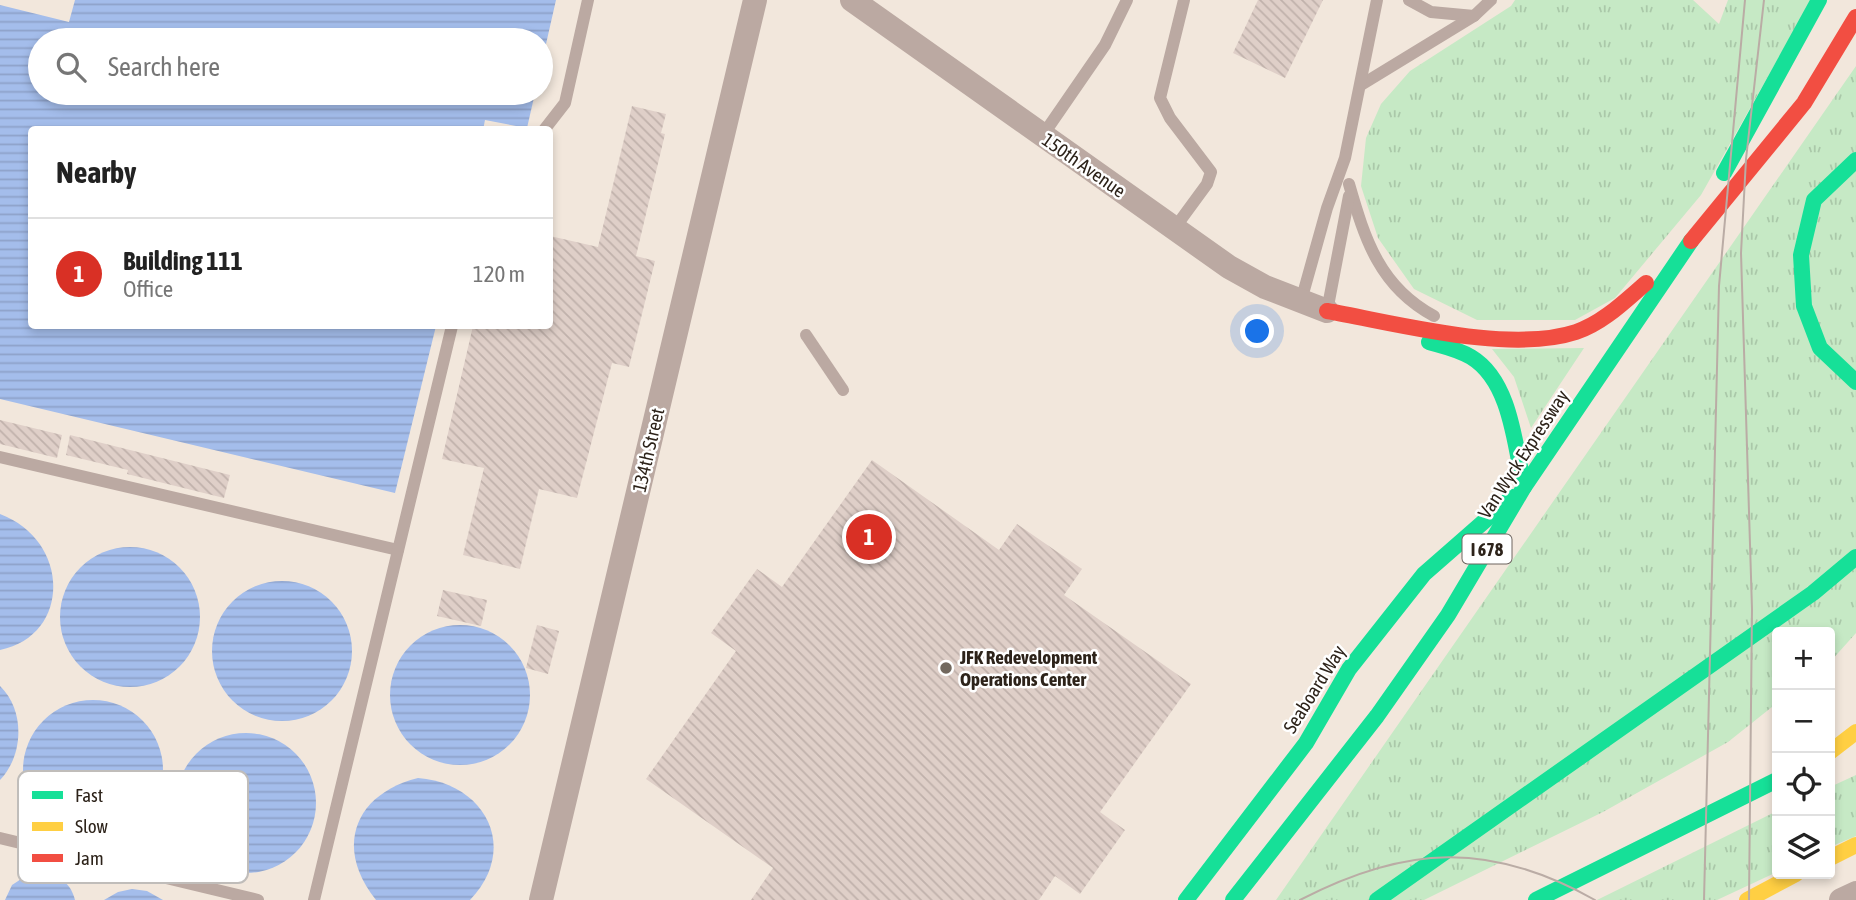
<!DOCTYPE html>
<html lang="en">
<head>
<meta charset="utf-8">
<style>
	body { margin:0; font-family:"Asap Condensed",sans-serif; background:#f2f2f2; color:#222 }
	.controls { position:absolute; right:21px; bottom:21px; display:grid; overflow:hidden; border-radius:7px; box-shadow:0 4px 10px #0003 }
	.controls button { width:63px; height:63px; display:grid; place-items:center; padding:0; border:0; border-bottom:2px solid #e0e0e0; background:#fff; color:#222; font:35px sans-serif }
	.you { position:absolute; left:1258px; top:332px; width:24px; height:24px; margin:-18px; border:5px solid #fff; border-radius:50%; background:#1a73e8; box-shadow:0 0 0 10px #1a73e833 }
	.badge { display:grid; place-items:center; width:46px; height:46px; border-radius:50%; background:#d93025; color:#fff; font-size:23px; font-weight:700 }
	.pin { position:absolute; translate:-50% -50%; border:4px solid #fff; box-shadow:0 2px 7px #0006 }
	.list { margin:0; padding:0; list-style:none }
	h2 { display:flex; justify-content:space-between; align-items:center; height:91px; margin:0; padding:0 28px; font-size:30px }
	h2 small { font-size:23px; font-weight:400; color:#767676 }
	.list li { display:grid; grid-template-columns:46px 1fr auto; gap:21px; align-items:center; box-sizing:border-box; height:112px; padding:0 28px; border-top:2px solid #e0e0e0 }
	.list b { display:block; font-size:26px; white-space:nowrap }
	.list p { margin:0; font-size:23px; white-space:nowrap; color:#767676 }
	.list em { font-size:23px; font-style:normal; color:#767676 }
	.icon { flex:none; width:38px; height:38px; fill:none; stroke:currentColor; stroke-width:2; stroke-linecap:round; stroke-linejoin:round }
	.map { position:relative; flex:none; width:1856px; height:900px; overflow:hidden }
	.search { position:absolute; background:#fff; box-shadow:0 4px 10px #0003; left:28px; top:28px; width:525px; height:77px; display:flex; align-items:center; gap:18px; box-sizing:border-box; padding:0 24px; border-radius:38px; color:#767676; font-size:26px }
	.panel { position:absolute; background:#fff; box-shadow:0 4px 10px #0003; left:28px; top:126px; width:525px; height:203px; border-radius:7px }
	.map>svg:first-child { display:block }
	.grass { fill:url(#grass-tufts) }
	.water { fill:url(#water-rules) }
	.building { fill:url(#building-back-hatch) }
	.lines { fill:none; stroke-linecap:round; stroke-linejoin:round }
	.lane { stroke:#bba9a2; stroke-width:12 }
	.street { stroke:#bba9a2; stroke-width:24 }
	.fast { stroke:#16e098; stroke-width:16 }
	.slow { stroke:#ffcf43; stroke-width:16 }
	.jam { stroke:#f24e42; stroke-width:16 }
	.tram { stroke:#baaca5; stroke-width:2 }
	.poi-dot { fill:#72685e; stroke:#fff; stroke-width:2.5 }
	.labels { text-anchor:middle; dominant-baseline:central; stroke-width:5; stroke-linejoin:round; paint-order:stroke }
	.shield { fill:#fff; stroke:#6c655f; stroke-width:2 }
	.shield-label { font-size:18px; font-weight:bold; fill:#2d231a }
	.street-label { font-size:19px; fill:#2d231a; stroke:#fff }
	.poi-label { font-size:19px; font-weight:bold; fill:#2d231a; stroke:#fff; text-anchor:start }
	.key { fill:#fff; stroke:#c0bdba; stroke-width:2 }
	.key-label { font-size:19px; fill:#2d231a }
</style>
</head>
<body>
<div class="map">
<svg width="1856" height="900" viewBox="0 0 1856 900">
	<defs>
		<pattern id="grass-tufts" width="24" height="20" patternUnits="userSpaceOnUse" patternTransform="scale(1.75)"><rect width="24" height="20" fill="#c6e9c5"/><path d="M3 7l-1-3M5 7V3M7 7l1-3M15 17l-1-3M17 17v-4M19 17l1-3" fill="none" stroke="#aac8a9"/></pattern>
		<pattern id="water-rules" width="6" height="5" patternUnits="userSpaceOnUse" patternTransform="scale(1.75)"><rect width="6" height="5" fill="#a4bdeb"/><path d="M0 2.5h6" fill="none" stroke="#8ea2c9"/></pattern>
		<pattern id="building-back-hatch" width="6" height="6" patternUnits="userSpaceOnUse" patternTransform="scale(1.75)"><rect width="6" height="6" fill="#dfcfc8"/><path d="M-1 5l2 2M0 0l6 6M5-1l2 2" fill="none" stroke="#c0b1ab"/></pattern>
	</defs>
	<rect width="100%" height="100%" fill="#f2e7dc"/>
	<g class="grass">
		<path d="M1515,0H1693L1719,24L1728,0H1811L1701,195L1615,298L1575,320H1477L1414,289L1378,238L1361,186L1366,138L1381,104L1410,71L1511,6Z"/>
		<path d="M1856,66V633L1830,662V632H1777V703L1728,742L1603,812L1424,900H1276Z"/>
		<path d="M1584,348L1531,428L1514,377L1492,349Z"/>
		<path d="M1856,775V836L1830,847V787Z"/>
		<path d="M1777,811V872L1717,900H1597Z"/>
	</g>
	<g class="water">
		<path d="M75,0H556L541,66V40H40V93H535L527,128L485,120L483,130H32V326H436L395,493L0,399V5L69,22Z"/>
		<path d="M0,514C70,540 72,635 0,650Z"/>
		<circle cx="130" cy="617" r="70"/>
		<circle cx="282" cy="651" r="70"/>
		<circle cx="460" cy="695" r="70"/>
		<path d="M0,686C25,710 24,755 0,780Z"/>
		<circle cx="93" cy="770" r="70"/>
		<circle cx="246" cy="803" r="70"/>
		<path d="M418,778C485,783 520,848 470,900H376C334,848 354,794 418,778Z"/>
		<path d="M32,872C52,871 70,879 75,900H5L12,885Z"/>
		<path d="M132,889L147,891L163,900H104L118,892Z"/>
	</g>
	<g class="building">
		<path d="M1258,0H1323L1285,78L1233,53Z"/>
		<path d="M632,106L666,114L661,133L665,134L636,256L655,261L629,367L612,363L577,498L539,489L520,569L463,555L484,468L442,459L473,326H550V236L598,247Z"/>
		<path d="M0,420L62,435L57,458L0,444Z"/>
		<path d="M70,435L230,475L224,498L127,474L128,470L66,455Z"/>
		<path d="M872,460L999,550L1017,524L1082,569L1064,595L1191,684L1100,812L1125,830L1080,894L1055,876L1039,900H751L773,868L646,779L736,651L711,633L757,569L782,587Z"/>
		<path d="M443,590L487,600L481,626L437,616Z"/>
		<path d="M537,625L559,631L548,674L526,668Z"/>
	</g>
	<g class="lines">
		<g class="lane">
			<path d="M1409,0L1431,12L1474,16"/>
			<path d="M1361,85L1474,16L1491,0"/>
			<path d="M544,130L565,103L588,0"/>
			<path d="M1043,135L1105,45L1127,0"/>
			<path d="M1349,184C1365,240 1380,287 1434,316"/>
			<path d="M1174,229L1207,184L1211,172L1170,118L1160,98L1184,0"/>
			<path d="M1301,301L1327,208L1345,158L1377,0"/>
			<path d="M1328,306L1349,196"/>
			<path d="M806,335L843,390"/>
			<path d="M0,457L398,550"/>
			<path d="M0,838L258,900"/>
			<path d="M314,900L452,326"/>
		</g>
		<g class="street">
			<path d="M852,0L1229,267L1265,287L1327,311"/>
			<path d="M541,900L755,0"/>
			<path d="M1841,900L1856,893"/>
		</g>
		<g class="fast">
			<path d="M1856,160L1814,200L1801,255L1804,306L1820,348L1856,382"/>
			<path d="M1724,173L1819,0"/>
			<path d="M1429,342C1443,346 1458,349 1471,357C1511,381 1515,446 1524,487"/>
			<path d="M1186,900L1306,743L1349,669L1424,574L1512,497"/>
			<path d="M1233,900L1377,716L1448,615L1524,487L1691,241"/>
			<path d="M1377,900L1813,593L1856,557"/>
			<path d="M1536,900L1777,780"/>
		</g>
		<g class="slow">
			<path d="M1830,752L1856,732"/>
			<path d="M1830,858L1856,845"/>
			<path d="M1747,900L1796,874"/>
		</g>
		<g class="jam">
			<path d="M1691,241L1804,103L1856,17"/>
			<path d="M1327,311C1396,323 1509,354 1576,332C1603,323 1625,301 1646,283"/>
		</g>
		<g class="tram">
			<path d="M1300,900C1406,845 1490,841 1595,900"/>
			<path d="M1704,900L1719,286L1745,0"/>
			<path d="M1749,900L1752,609L1741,253L1746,159L1764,0"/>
		</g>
	</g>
	<circle class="poi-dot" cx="946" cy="668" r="7"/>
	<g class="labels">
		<rect class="shield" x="1462.5" y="534.5" width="49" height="29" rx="5"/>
		<g class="shield-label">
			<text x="1487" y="549">I 678</text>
		</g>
		<g class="street-label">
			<text transform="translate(1084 165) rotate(35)">150th Avenue</text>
			<text transform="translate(648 450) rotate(-77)">134th Street</text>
			<text transform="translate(1523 454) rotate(-57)">Van Wyck Expressway</text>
			<text transform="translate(1314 689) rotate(-58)">Seaboard Way</text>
		</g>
		<g class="poi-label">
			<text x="960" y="657">JFK Redevelopment<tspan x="960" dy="22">Operations Center</tspan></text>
		</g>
	</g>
	<rect x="18" y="771" width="230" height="112" rx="10" class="key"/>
	<rect x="32" y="791" width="31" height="8" fill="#16e098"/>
	<rect x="32" y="822" width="31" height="9" fill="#ffcf43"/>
	<rect x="32" y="854" width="31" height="8" fill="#f24e42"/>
	<g class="key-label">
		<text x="75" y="802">Fast</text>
		<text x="75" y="833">Slow</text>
		<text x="75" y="865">Jam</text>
	</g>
</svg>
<div class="controls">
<button>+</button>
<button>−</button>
<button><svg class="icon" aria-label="locate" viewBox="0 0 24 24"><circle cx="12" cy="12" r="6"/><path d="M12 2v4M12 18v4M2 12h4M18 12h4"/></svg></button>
<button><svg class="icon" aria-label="layers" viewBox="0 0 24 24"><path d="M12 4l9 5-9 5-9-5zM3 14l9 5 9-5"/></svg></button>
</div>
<div class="you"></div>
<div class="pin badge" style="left:869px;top:537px">1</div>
<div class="search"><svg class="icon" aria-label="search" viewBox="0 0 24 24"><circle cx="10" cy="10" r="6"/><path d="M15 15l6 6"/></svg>Search here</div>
<section class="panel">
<h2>Nearby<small></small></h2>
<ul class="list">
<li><span class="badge">1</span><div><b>Building 111</b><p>Office</p></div><em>120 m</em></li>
</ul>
</section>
</div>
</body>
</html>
